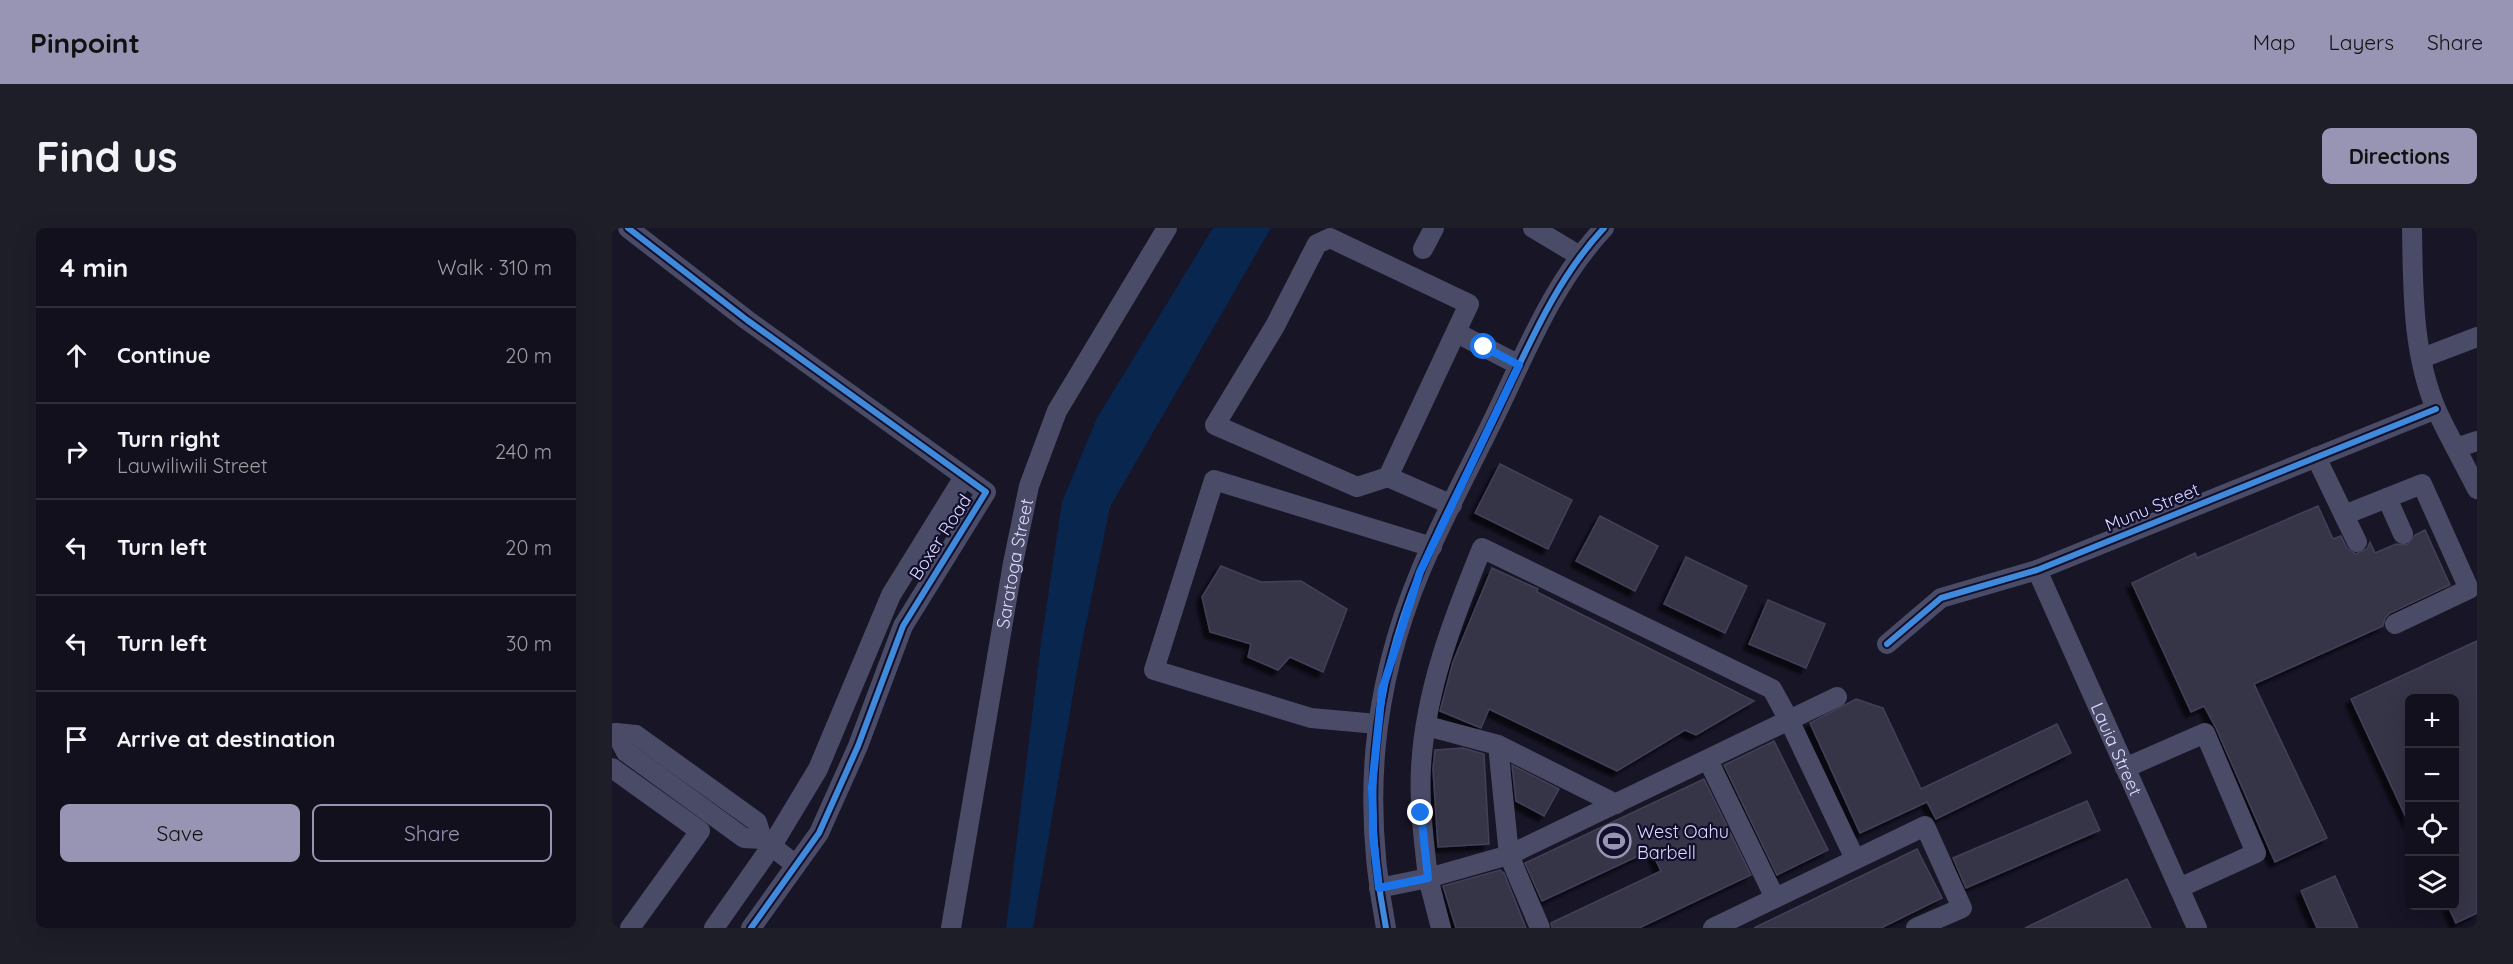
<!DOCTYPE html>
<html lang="en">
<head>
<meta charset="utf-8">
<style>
	body { margin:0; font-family:Quicksand,sans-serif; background:#1e1e29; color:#f1f3f6 }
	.controls { position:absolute; right:18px; bottom:18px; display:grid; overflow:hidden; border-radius:9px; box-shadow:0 6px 24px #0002 }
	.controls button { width:54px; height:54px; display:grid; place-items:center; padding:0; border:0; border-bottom:2px solid #30303b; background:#11101c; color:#f1f3f6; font:30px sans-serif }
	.stop { position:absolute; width:18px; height:18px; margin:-14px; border:4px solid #1a73e8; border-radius:50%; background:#fff }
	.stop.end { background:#1a73e8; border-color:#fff; box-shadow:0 2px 6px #0008 }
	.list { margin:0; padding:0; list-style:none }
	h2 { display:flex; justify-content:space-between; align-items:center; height:78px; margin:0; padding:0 24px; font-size:26px }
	h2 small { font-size:20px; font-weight:400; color:#9c9da3 }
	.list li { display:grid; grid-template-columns:39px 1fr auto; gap:18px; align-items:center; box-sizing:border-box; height:96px; padding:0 24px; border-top:2px solid #30303b }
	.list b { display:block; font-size:22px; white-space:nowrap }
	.list p { margin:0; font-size:20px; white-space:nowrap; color:#9c9da3 }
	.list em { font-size:20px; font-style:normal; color:#9c9da3 }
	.actions { display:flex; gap:12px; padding:18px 24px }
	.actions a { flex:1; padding:14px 0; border:2px solid #9795b3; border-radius:9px; text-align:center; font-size:21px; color:#9795b3 }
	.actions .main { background:#9795b3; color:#111 }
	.icon { flex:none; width:33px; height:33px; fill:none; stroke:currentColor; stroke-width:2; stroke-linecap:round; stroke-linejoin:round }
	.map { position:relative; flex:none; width:1865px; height:700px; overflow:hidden; border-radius:9px }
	header { display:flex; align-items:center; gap:36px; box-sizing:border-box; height:84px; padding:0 30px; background:#9795b3; color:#111 }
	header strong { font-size:28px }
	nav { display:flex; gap:33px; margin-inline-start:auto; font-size:21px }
	.intro { display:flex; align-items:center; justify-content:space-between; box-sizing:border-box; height:144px; padding:0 36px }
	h1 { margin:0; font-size:42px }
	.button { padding:15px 27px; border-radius:9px; background:#9795b3; color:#111; font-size:21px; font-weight:700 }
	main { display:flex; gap:36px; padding:0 36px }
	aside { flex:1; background:#11101c; border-radius:9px; box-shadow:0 6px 24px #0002 }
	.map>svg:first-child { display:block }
	.water { fill:#09264e }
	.building { fill:#363447; stroke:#434059; stroke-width:1.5; filter:url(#shadow) }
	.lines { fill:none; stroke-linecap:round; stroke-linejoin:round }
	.minor { stroke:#4a4b67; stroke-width:20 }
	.cycleway-casing { stroke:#120f2c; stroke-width:10 }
	.cycleway { stroke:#408adc; stroke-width:6 }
	.route { stroke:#1a73e8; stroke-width:8 }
	.labels { text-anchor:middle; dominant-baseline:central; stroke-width:4.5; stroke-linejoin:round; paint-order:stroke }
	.street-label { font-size:18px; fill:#dcdaff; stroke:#120f2c }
	.poi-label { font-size:18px; fill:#dcdaff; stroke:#120f2c; text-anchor:start }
</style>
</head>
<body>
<header>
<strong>Pinpoint</strong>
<nav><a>Map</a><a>Layers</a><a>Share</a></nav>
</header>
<div class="intro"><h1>Find us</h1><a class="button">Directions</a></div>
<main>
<aside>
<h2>4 min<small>Walk · 310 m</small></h2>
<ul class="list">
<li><svg class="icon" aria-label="ahead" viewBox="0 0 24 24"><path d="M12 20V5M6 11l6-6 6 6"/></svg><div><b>Continue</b></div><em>20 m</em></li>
<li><svg class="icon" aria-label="right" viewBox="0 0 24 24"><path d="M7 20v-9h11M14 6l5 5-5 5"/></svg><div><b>Turn right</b><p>Lauwiliwili Street</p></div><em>240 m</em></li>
<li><svg class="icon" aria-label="left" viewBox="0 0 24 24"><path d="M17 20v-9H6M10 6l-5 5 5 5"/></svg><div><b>Turn left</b></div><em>20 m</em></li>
<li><svg class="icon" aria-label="left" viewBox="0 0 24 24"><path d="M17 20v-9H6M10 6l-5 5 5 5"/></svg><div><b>Turn left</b></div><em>30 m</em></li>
<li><svg class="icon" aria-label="arrive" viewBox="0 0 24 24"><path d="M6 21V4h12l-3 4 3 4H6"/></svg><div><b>Arrive at destination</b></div></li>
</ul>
<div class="actions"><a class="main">Save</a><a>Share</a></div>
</aside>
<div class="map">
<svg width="1865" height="700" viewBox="0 0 1865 700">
	<defs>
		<filter id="shadow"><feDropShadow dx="-5.5" dy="5.5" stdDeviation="1.5" flood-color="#0009"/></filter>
	</defs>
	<rect width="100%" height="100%" fill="#171526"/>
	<path class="water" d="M601,0H659L498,279L469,420L421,700H394L429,415L450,274L485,190Z"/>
	<g class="building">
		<path d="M888,236L960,272L936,321L863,285Z"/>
		<path d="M1706,278L1721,311L1729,308L1735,320L1744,326L1755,321L1758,314L1763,325L1784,316L1795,317L1803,307L1813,302L1838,357L1778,385L1773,390L1771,398L1642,456L1715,610L1663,634L1604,500L1592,478L1579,484L1520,355L1583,325L1585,330Z"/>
		<path d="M988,288L1046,318L1023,363L964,333Z"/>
		<path d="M1074,329L1135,358L1113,405L1052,376Z"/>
		<path d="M609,338L649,354L689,353L735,381L711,444L678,429L666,442L636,429L639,416L598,404L590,369Z"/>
		<path d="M880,340L926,361L925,364L1142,473L1084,507L1073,502L1005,543L877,481L869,500L828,483L841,434Z"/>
		<path d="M1156,372L1213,396L1194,440L1137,416Z"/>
		<path d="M1865,413V685L1844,695L1836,678H1842V471H1797V596L1739,471Z"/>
		<path d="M1244,471L1271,480L1309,561L1445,496L1459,525L1324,591L1315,574L1248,605L1198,495Z"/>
		<path d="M1162,513L1216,622L1165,647L1112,537Z"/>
		<path d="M851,520L872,526L877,616L826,619L821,541L823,522Z"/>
		<path d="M900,537L947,561L932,588L904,573Z"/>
		<path d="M1092,551L1139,647L1027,700H940L939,695L1049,643L1039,622L930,673L913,635Z"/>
		<path d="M1475,573L1488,602L1354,660L1341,630Z"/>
		<path d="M1305,621L1330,670L1269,700H1142Z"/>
		<path d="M888,642L892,645L914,700H844L831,658Z"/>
		<path d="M1723,648L1746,700H1705L1689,663Z"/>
		<path d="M1515,651L1539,700H1413Z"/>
	</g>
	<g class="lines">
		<g class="minor">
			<path d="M16,0L135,92L374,264L291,398L246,518L207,605L139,700"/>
			<path d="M921,0L968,28"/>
			<path d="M1800,0C1801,60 1800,126 1825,183C1837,209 1852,235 1865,261"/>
			<path d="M811,21L822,0"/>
			<path d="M845,105L907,137"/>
			<path d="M1810,130L1865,109"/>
			<path d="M1844,220L1865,213"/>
			<path d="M1704,229L1745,314"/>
			<path d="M776,249L745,259L603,197L663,98L705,16L718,10L857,76L776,249L840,277"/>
			<path d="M1775,270L1791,306"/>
			<path d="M1732,287L1810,256L1857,361L1783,396"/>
			<path id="s1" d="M1425,342L1585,700"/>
			<path d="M1275,416L1329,370L1425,342L1824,181"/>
			<path d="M1225,469L1177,492L1160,461L870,320C841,391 813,463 809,540C807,577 812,613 816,650L897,627L1177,492L1243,631"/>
			<path d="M765,496L699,490L542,442L602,252L820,319"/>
			<path d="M815,498L886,517"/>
			<path d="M4,505L24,507L145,594L150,611L184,637"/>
			<path d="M4,505L14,524L132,610L150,611"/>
			<path d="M1096,532L1163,670"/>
			<path d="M0,540L88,603L18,700"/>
			<path d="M1513,540L1593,505L1644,625L1567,660"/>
			<path d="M767,660L816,650L829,700"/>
			<path d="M102,700L159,619L206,541L279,367L352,249"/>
			<path id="s2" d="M339,700L401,335L417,258L445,183L555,0"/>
			<path d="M774,700C750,575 759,462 808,344C830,291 858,240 883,188C914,124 942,53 992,0"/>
			<path d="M928,700L897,627L886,517L1004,576"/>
			<path d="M1101,700L1313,598L1350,680L1304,700"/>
		</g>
		<g class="cycleway-casing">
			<g id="cycleway">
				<path d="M16,0L135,92L374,264L291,398L246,518L207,605L139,700"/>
				<path d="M1275,416L1329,370L1425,342L1824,181"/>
				<path d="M774,700C750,575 759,462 808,344C830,291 858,240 883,188C914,124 942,53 992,0"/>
			</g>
		</g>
		<use href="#cycleway" class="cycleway"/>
	</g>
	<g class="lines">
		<path class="route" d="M809,585L816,650L767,660L761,609L760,559L770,462L808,344L907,137L872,119"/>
	</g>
	<defs>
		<g id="stadium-ring" transform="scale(1.725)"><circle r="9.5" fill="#120f2c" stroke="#9795b3" stroke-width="1.5"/><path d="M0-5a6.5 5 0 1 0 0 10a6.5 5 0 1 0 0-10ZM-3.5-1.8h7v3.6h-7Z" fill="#9795b3"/></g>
	</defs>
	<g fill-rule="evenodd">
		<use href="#stadium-ring" x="1002" y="613"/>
	</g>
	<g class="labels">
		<g class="street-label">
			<text transform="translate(1540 279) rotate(-22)">Munu Street</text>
			<text transform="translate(328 309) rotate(-57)">Boxer Road</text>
			<text stroke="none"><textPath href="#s2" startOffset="370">Saratoga Street</textPath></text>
			<text stroke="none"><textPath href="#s1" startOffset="196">Lauia Street</textPath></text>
		</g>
		<g class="poi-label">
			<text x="1025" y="603">West Oahu<tspan x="1025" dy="21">Barbell</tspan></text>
		</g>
	</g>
</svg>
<div class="controls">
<button>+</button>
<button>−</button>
<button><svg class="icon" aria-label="locate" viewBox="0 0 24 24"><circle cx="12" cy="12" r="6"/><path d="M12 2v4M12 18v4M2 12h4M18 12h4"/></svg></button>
<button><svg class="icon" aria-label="layers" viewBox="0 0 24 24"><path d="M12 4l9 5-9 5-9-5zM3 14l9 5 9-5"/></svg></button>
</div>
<div class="stop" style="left:872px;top:119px"></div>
<div class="stop end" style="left:809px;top:585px"></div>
</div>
</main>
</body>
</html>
